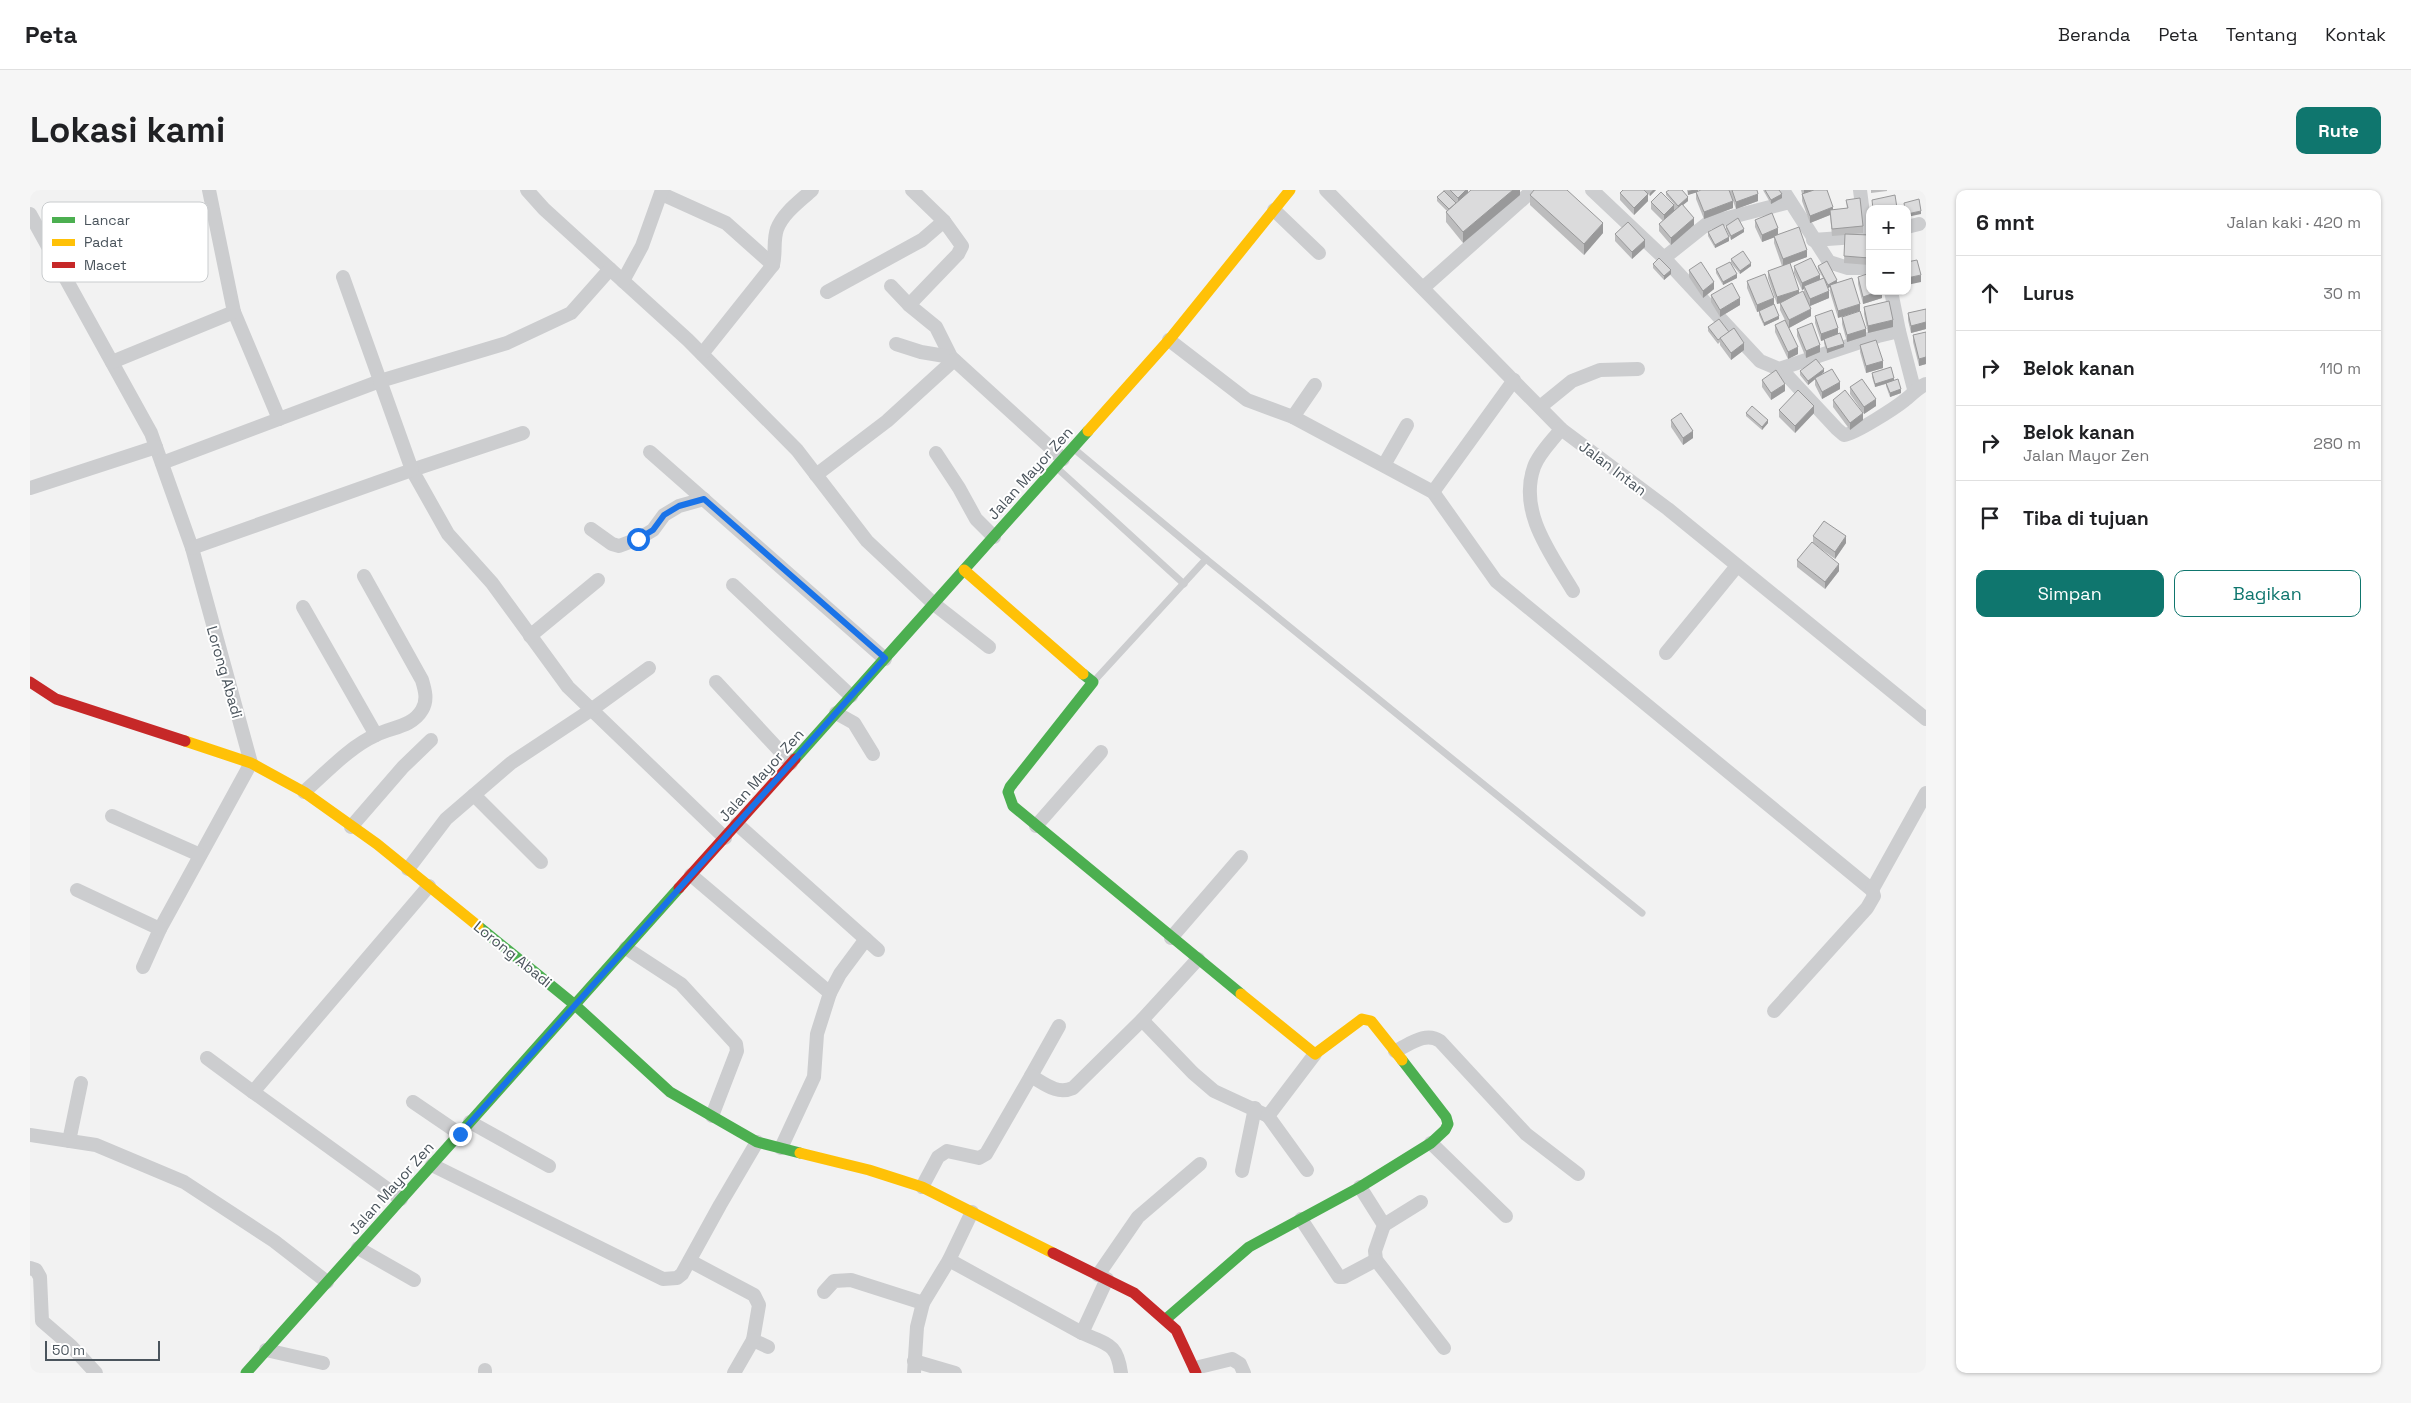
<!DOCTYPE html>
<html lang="id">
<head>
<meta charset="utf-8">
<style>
	body { margin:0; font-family:"Space Grotesk",sans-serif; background:#f6f6f6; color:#202124 }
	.controls { position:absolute; right:15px; top:15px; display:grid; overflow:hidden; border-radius:10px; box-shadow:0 1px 4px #0004 }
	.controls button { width:45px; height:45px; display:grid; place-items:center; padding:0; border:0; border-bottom:1px solid #e0e0e0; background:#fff; color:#202124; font:25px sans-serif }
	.scale { position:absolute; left:15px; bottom:12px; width:115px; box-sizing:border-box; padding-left:5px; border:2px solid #4a545c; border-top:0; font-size:14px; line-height:18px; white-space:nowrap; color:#4a545c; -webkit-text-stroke:4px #fff; paint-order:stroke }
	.stop { position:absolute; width:15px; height:15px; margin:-11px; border:4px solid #1a73e8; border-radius:50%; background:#fff }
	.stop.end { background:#1a73e8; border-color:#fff; box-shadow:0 1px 5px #0008 }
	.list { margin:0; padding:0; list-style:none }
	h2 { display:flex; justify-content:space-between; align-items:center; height:65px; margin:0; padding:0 20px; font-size:21px }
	h2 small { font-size:16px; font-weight:400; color:#757577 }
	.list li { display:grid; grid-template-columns:32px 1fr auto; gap:15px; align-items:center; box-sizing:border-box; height:75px; padding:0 20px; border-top:1px solid #e0e0e0 }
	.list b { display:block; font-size:19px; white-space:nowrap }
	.list p { margin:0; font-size:16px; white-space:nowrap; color:#757577 }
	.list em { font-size:16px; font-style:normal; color:#757577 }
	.actions { display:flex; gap:10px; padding:15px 20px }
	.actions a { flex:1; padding:11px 0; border:1px solid #0f766e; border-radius:10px; text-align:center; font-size:18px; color:#0f766e }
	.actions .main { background:#0f766e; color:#fff }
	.icon { flex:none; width:28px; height:28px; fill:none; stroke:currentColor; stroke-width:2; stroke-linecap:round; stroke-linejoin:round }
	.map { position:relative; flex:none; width:1896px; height:1183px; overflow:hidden; border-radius:10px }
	header { display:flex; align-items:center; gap:30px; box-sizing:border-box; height:70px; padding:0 25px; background:#fff; border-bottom:1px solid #e0e0e0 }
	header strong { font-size:24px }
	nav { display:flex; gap:28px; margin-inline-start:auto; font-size:18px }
	.intro { display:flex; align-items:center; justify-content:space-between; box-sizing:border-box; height:120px; padding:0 30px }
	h1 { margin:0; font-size:35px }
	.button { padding:12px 22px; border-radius:10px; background:#0f766e; color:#fff; font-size:18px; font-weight:700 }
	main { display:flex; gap:30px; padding:0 30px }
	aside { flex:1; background:#fff; border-radius:10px; box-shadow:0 1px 4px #0004 }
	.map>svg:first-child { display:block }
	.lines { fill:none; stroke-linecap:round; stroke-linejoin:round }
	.lane { stroke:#cccdcf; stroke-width:7 }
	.street { stroke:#cccdcf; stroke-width:14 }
	.fast { stroke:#4caf50; stroke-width:11 }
	.slow { stroke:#ffc107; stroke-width:11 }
	.jam { stroke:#c62828; stroke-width:11 }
	.wall { fill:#bcbcbd }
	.shaded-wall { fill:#99999a }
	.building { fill:#dbdbdc; stroke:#99999a }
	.route { stroke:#1a73e8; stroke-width:6 }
	.labels { text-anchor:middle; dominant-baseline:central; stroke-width:4; stroke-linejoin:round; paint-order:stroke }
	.street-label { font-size:15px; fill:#4a545c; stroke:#fff }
	.key { fill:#fff; stroke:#c9ccce; stroke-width:1 }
	.key-label { font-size:14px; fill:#4a545c }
</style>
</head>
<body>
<header>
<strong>Peta</strong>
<nav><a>Beranda</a><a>Peta</a><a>Tentang</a><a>Kontak</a></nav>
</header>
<div class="intro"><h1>Lokasi kami</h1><a class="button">Rute</a></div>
<main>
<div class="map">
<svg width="1896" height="1183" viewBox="0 0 1896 1183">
	<rect width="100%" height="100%" fill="#f2f2f2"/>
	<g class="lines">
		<g class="lane">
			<path d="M1043,258L1176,369L1612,723"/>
			<path d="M1027,278L1154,394"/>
			<path d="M1065,490L1176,369"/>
		</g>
		<g class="street">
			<path d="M497,0L514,19L658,150L767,260L837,351L904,414L959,457"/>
			<path d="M1296,0L1531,239L1638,319L1896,529"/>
			<path d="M1562,0L1634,68L1678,33L1760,12"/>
			<path d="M1753,0L1799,72L1818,78H1840"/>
			<path d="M1830,0L1836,47"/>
			<path d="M632,4L696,33L743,75"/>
			<path d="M1244,20L1289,63"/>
			<path d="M0,24L121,243L162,358L221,573L130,739L113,777"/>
			<path d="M1877,37L1889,34"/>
			<path d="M1783,50L1840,46"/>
			<path d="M1634,68L1730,171L1749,179L1848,146L1869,141"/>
			<path d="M25,72L183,21"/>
			<path d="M593,91L612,56L632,0"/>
			<path d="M861,96L879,115L906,137L921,167L1033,269"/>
			<path d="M1393,98L1503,0"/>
			<path d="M1861,101L1869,141L1884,199"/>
			<path d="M797,102L892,50L914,31"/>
			<path d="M879,115L928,64L932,56L914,31L882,0"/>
			<path d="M204,122L249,229"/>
			<path d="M1139,150L1217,210L1263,227L1403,302L1466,391L1842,700L1844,706L1837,718L1744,821"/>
			<path d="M866,154L891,162L921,167"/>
			<path d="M672,164L743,75C746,63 743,50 747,39C753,23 770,11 782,0"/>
			<path d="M82,172L204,122L179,0"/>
			<path d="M1751,179L1807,239L1814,245C1825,244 1865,218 1875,210C1883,204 1887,198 1896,194"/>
			<path d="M1510,217L1542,191L1570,180L1608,179"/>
			<path d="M1263,227L1285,195"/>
			<path d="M1531,239C1523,250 1509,263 1504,277C1488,322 1521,364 1543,401"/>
			<path d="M493,243L382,280L418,344L462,393L538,497L695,648"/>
			<path d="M620,262L855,469"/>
			<path d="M906,263L929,298L946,329L964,347"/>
			<path d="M132,273L350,191L477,153L541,123L580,79"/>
			<path d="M1354,275L1377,235"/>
			<path d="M786,285L857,231L924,170"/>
			<path d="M0,298L126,257"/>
			<path d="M1403,302L1484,190"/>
			<path d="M561,339L582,354L589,356L608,349L623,340L634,325L649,316L674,309"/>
			<path d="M162,358L382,280L313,87"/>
			<path d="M703,395L821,506"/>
			<path d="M273,417L346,545"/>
			<path d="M500,446L568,390"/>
			<path d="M1636,463L1707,376"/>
			<path d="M686,492L761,573"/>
			<path d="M806,523L824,533L843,564"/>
			<path d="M274,602C296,583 319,557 346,545C362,537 382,537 392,520C398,510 395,500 392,490L334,386"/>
			<path d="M444,605L511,672"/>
			<path d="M82,626L170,665"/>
			<path d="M707,634L848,760"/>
			<path d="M1006,636L1071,562"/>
			<path d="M321,637L373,577L401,550"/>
			<path d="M378,679L416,629L481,573L561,520L619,478"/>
			<path d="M661,685L800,803L787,844L784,887L751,958"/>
			<path d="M47,700L130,739"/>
			<path d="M1842,700L1896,603"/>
			<path d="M1141,748L1211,667"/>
			<path d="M596,758L651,794L706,854L707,861L682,926"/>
			<path d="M800,803L810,784L836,749"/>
			<path d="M1112,830L1163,883L1184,901L1238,926"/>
			<path d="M1365,861C1379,855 1395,841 1410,851L1496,944L1548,984"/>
			<path d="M177,868L223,902"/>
			<path d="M1001,886L1029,836"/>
			<path d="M383,912L430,944"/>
			<path d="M440,932L519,976"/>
			<path d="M0,945L66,955L154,992L244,1051L297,1092"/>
			<path d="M39,951L51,893"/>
			<path d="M1401,953L1476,1026"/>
			<path d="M402,975L633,1089L647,1088L652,1084L690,1015L727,952"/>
			<path d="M1277,980L1238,926L1285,864"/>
			<path d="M1212,981L1225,918"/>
			<path d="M892,997L908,967L917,961L949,968L956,964L1001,886C1015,894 1027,905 1043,898L1112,830L1168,769"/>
			<path d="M1330,997L1354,1035L1345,1061L1346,1070L1414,1158"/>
			<path d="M371,1009L223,902L399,696"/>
			<path d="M1271,1029L1309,1087H1314L1346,1070"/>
			<path d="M1354,1035L1391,1012"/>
			<path d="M328,1058L384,1090"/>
			<path d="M919,1070L1052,1143"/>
			<path d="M660,1071L724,1105L729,1115L723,1150L738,1157"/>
			<path d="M0,1078L6,1080L10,1087L12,1131L41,1156L66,1183"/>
			<path d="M1068,1085L1108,1027L1170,974"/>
			<path d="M1077,1089L1052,1143C1078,1155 1087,1153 1091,1183"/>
			<path d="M794,1102L804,1091L821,1090L893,1113"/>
			<path d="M236,1160L293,1173"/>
			<path d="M884,1171L925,1183"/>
			<path d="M1165,1178L1202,1169L1210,1174L1214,1183"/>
			<path d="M455,1183V1180"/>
			<path d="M704,1183L723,1150"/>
			<path d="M884,1183L887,1137L893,1113L919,1070L942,1022"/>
		</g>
		<g class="fast">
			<path d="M1053,484L1063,492L980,597L978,602L983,616L1211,804"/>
			<path d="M765,569L1058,241"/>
			<path d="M448,736L545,815L640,902L727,952L770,963"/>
			<path d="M1136,1129L1219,1057L1330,997L1401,953L1415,940L1418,934L1416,927L1372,870"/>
			<path d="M216,1183L649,698"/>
		</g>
		<g class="slow">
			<path d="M1058,241L1139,150L1260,0"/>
			<path d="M934,380L1053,484"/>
			<path d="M155,551L221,573L274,602L347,654L448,736"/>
			<path d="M1211,804L1285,864L1332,829L1341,831L1372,870"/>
			<path d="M770,963L839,980L892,997L1023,1063"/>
		</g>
		<g class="jam">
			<path d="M0,492L26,509L155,551"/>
			<path d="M649,698L765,569"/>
			<path d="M1023,1063L1104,1103L1146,1140L1166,1183"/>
		</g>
	</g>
	<g class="wall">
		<path d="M1413,0H1438V3L1490,0V5L1433,53L1416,32V22L1417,21L1407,11V7L1426,13Z"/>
		<path d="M1593,0H1626L1620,6L1618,4V11L1604,25L1590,10V3Z"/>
		<path d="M1657,0H1668V1L1703,18L1674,29L1666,9V2L1658,5Z"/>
		<path d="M1699,0H1727L1728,11L1706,19Z"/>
		<path d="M1733,0H1749L1752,8L1741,14Z"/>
		<path d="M1771,0H1797L1803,20L1817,18L1816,10L1833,36V43L1823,44L1840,45L1839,75L1814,73L1815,45L1802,46L1800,25L1780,33L1772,11V4Z"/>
		<path d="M1841,0H1857V1L1841,3Z"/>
		<path d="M1636,2L1658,11L1653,15L1664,35L1641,55L1629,41V34L1633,31L1621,19V12L1644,14L1636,5Z"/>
		<path d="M1500,5L1573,43L1554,65L1500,15Z"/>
		<path d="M1725,30L1748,44L1777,67L1760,73L1769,103L1778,113L1774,103V99L1772,100L1764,83V76L1790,89L1793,88L1788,79V76L1807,93L1822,88L1808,128L1800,102V97L1798,98L1799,108L1780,116L1781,126L1759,138L1768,164L1758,169L1745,142V135L1755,130L1750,120V113L1747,114L1738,88V81L1752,76L1744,53V47L1732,52L1725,37Z"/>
		<path d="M1696,36L1714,42L1701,50L1696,39Z"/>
		<path d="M1678,42L1699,51L1685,58L1678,46Z"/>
		<path d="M1585,44L1615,57L1602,69L1585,51Z"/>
		<path d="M1701,69L1721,76L1710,84L1701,73Z"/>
		<path d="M1623,74L1641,84L1634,90L1623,78Z"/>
		<path d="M1686,79L1707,88L1693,95L1686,83Z"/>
		<path d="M1659,80L1684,99L1673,108L1659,87Z"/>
		<path d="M1828,87L1852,101V108L1833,114L1828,94Z"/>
		<path d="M1717,91L1744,114L1749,129L1734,136L1729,125V121L1734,119L1727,122L1717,98Z"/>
		<path d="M1681,105L1710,115L1690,127L1681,112Z"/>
		<path d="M1834,117L1863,137L1838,143L1834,124Z"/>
		<path d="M1896,119V139L1881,143L1878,130V123Z"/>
		<path d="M1785,126L1808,144L1814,157L1797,163L1794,153V150L1791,151L1785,133Z"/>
		<path d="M1812,127L1836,146L1817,152L1812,134Z"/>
		<path d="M1678,137L1699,142L1714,160L1701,170L1690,155V152L1688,154L1678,141Z"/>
		<path d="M1767,139L1790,162L1776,168L1767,146Z"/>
		<path d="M1896,142V174L1889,176L1883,152V145Z"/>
		<path d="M1830,155L1853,178L1836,183L1830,162Z"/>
		<path d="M1770,181L1794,182L1790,186L1810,199L1792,209L1785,195V189L1778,195L1770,185Z"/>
		<path d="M1842,183L1864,190L1871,203L1860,207L1856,196V194L1845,197L1842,187Z"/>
		<path d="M1732,190L1755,201L1741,210L1732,197Z"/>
		<path d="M1820,197L1846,216L1834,224L1820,204Z"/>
		<path d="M1803,210L1833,230L1820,240L1803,217Z"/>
		<path d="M1749,220L1784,223L1765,243L1749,227Z"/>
		<path d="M1716,223L1738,233L1732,240L1716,226Z"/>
		<path d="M1641,230L1663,248L1653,255L1641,237Z"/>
		<path d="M1783,346L1816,353L1805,369L1783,353Z"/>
		<path d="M1767,370L1809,381L1795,399L1767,377Z"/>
	</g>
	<g class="shaded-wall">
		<path d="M1436,0H1438V5L1428,15V8Z"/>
		<path d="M1483,0H1490V5L1433,53V42Z"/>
		<path d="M1623,0H1626L1620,6V3Z"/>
		<path d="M1662,0H1668V2L1658,5V1Z"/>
		<path d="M1774,0H1792L1774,7Z"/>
		<path d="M1618,4V11L1604,25V18Z"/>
		<path d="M1728,4V11L1706,19V12Z"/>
		<path d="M1752,4V8L1741,14V10Z"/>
		<path d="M1658,7V11L1648,19V16Z"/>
		<path d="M1703,11V18L1674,29V22Z"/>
		<path d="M1644,15V22L1634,32V25Z"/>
		<path d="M1803,17V24L1800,20V25L1780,33V26Z"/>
		<path d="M1891,21V24L1877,27V24Z"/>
		<path d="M1664,28V35L1641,55V48Z"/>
		<path d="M1573,33V43L1554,65V54Z"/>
		<path d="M1748,38V46L1732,52V45Z"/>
		<path d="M1714,39V42L1701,50V46Z"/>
		<path d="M1699,47V51L1685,58V55Z"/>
		<path d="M1615,50V57L1602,69V62Z"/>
		<path d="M1777,60V67L1753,76V69Z"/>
		<path d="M1721,73V76L1710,84V81Z"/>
		<path d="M1641,80V84L1634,90V86Z"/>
		<path d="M1707,84V88L1693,95V92Z"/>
		<path d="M1790,85V92L1774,96V99L1772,100V93Z"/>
		<path d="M1891,85V92L1877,95V88Z"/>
		<path d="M1807,90V94L1800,95V97L1798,98V95Z"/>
		<path d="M1684,92V99L1673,108V101Z"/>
		<path d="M1769,100V107L1747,114V107Z"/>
		<path d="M1799,101V108L1780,116V109Z"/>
		<path d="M1850,101H1852V108L1833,114V107Z"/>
		<path d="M1710,108V115L1690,127V120Z"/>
		<path d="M1744,108V115L1727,122V115Z"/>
		<path d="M1830,114V121L1808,128V121Z"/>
		<path d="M1781,119V126L1759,138V130Z"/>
		<path d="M1749,126V129L1734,136V133Z"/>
		<path d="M1863,130V137L1838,143V136Z"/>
		<path d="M1896,132V139L1881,143V136Z"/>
		<path d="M1808,138V145L1791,151V144Z"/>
		<path d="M1836,139V146L1817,152V145Z"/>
		<path d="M1714,153V160L1701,170V163Z"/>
		<path d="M1814,154V157L1797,163V159Z"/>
		<path d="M1790,155V162L1776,168V161Z"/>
		<path d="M1768,157V164L1758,169V162Z"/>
		<path d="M1896,167V174L1889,176V169Z"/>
		<path d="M1853,171V178L1836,183V176Z"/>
		<path d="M1794,179V182L1778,195V191Z"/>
		<path d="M1864,188V191L1845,197V194Z"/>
		<path d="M1810,192V199L1792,209V202Z"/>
		<path d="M1755,194V201L1741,210V203Z"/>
		<path d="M1871,199V203L1860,207V203Z"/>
		<path d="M1846,209V216L1834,224V217Z"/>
		<path d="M1784,216V223L1765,243V236Z"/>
		<path d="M1833,223V230L1820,240V233Z"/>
		<path d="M1738,230V233L1732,240V237Z"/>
		<path d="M1663,241V248L1653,255V248Z"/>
		<path d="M1816,346V353L1805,369V362Z"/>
		<path d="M1809,374V381L1795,399V392Z"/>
	</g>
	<g class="building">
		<path d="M1420,0H1436L1428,8Z"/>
		<path d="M1441,0H1483L1433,42L1416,22Z"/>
		<path d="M1504,0H1537L1573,33L1554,54L1500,5Z"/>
		<path d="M1593,0H1614L1618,4L1604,18L1590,3Z"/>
		<path d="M1639,0H1652L1658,7L1648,16L1636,2Z"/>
		<path d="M1671,0H1699L1703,11L1674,22L1666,2Z"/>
		<path d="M1702,0H1727L1728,4L1706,12Z"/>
		<path d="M1735,0H1749L1752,4L1741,10Z"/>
		<path d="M1784,0H1797L1803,17L1780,26L1772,4Z"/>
		<path d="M1414,1L1426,13L1419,19L1407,7Z"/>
		<path d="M1631,2L1644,15L1634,25L1621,12Z"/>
		<path d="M1865,5L1867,18L1843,19L1842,10Z"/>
		<path d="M1830,8L1833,36L1802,39L1800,20L1818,18L1816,10Z"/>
		<path d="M1889,9L1891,21L1877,24V19H1875L1874,13Z"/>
		<path d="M1652,14L1664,28L1641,48L1629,34Z"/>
		<path d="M1742,23L1748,38L1732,45L1725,30Z"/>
		<path d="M1708,28L1714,39L1701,46L1696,36Z"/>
		<path d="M1598,32L1615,50L1602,62L1585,44Z"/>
		<path d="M1693,34L1699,47L1685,55L1678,42Z"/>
		<path d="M1769,37L1777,60L1753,69L1744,46Z"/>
		<path d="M1815,44L1840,45L1839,68L1814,66Z"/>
		<path d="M1713,61L1721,73L1710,81L1701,69Z"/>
		<path d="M1629,68L1641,80L1634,86L1623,74Z"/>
		<path d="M1781,68L1790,85L1772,93L1764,76Z"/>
		<path d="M1887,70L1891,85L1877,88V72Z"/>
		<path d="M1797,71L1807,90L1798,95L1788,76Z"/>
		<path d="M1671,72L1684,92L1673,101L1659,80Z"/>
		<path d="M1700,72L1707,84L1693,92L1686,79Z"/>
		<path d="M1760,73L1769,100L1747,107L1738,81Z"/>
		<path d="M1840,83V101H1850L1833,107L1828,87Z"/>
		<path d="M1735,84L1744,108L1727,115L1717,91Z"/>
		<path d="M1794,88L1799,101L1780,109L1774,96Z"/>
		<path d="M1822,88L1830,114L1808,121L1800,95Z"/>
		<path d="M1702,93L1710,108L1690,120L1681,105Z"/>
		<path d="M1773,101L1781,119L1759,130L1750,113Z"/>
		<path d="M1859,111L1863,130L1838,136L1834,117Z"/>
		<path d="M1744,114L1749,126L1734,133L1729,121Z"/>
		<path d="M1896,119V132L1881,136L1878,123Z"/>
		<path d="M1802,120L1808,138L1791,144L1785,126Z"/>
		<path d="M1830,121L1836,139L1817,145L1812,127Z"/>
		<path d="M1689,129L1699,142L1688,150L1678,137Z"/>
		<path d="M1755,130L1768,157L1758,162L1745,135Z"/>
		<path d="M1782,133L1790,155L1776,161L1767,139Z"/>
		<path d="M1704,138L1714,153L1701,163L1690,148Z"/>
		<path d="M1896,142V167L1889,169L1883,145Z"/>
		<path d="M1810,143L1814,154L1797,159L1794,149Z"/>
		<path d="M1846,150L1853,171L1836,176L1830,155Z"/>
		<path d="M1786,169L1794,179L1778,191L1770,181Z"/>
		<path d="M1861,177L1864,188L1845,194L1842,183Z"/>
		<path d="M1802,179L1810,192L1792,202L1785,188Z"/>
		<path d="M1746,180L1755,194L1741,203L1732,190Z"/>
		<path d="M1832,189L1846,209L1834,217L1820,197Z"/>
		<path d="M1868,189L1871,199L1860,203L1856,193Z"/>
		<path d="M1768,200L1784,216L1765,236L1749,220Z"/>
		<path d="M1815,200L1833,223L1820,233L1803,210Z"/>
		<path d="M1722,216L1738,230L1732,237L1716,223Z"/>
		<path d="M1651,223L1663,241L1653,248L1641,230Z"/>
		<path d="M1794,331L1816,346L1805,362L1783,346Z"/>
		<path d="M1782,352L1809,374L1795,392L1767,370Z"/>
	</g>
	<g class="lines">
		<path class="route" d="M430,944L855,468L674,309L649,316L634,325L623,340L608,349"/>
	</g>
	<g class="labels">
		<g class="street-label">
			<text transform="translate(1583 278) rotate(37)">Jalan Intan</text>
			<text transform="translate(1000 283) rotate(-48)">Jalan Mayor Zen</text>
			<text transform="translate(195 482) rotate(74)">Lorong Abadi</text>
			<text transform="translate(731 585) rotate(-48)">Jalan Mayor Zen</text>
			<text transform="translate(483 764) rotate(39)">Lorong Abadi</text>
			<text transform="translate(361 998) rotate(-48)">Jalan Mayor Zen</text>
		</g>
	</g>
	<rect x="12" y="12" width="166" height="80" rx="8" class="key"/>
	<rect x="22" y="27" width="23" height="6" fill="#4caf50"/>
	<rect x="22" y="49" width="23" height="7" fill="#ffc107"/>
	<rect x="22" y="72" width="23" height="6" fill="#c62828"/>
	<g class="key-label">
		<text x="54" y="35">Lancar</text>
		<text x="54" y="57">Padat</text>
		<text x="54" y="80">Macet</text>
	</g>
</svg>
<div class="controls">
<button>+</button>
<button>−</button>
</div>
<div class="scale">50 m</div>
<div class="stop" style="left:608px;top:349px"></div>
<div class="stop end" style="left:430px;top:944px"></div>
</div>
<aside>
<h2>6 mnt<small>Jalan kaki · 420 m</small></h2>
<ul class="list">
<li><svg class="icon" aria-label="ahead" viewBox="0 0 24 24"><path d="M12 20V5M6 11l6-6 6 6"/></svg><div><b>Lurus</b></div><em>30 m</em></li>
<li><svg class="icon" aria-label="right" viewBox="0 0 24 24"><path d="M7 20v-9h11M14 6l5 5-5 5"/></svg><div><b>Belok kanan</b></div><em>110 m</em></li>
<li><svg class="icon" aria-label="right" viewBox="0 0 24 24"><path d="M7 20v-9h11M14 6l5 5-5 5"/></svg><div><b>Belok kanan</b><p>Jalan Mayor Zen</p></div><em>280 m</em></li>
<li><svg class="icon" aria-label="arrive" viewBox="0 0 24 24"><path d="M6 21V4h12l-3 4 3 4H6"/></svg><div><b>Tiba di tujuan</b></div></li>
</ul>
<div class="actions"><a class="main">Simpan</a><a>Bagikan</a></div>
</aside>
</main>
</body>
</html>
